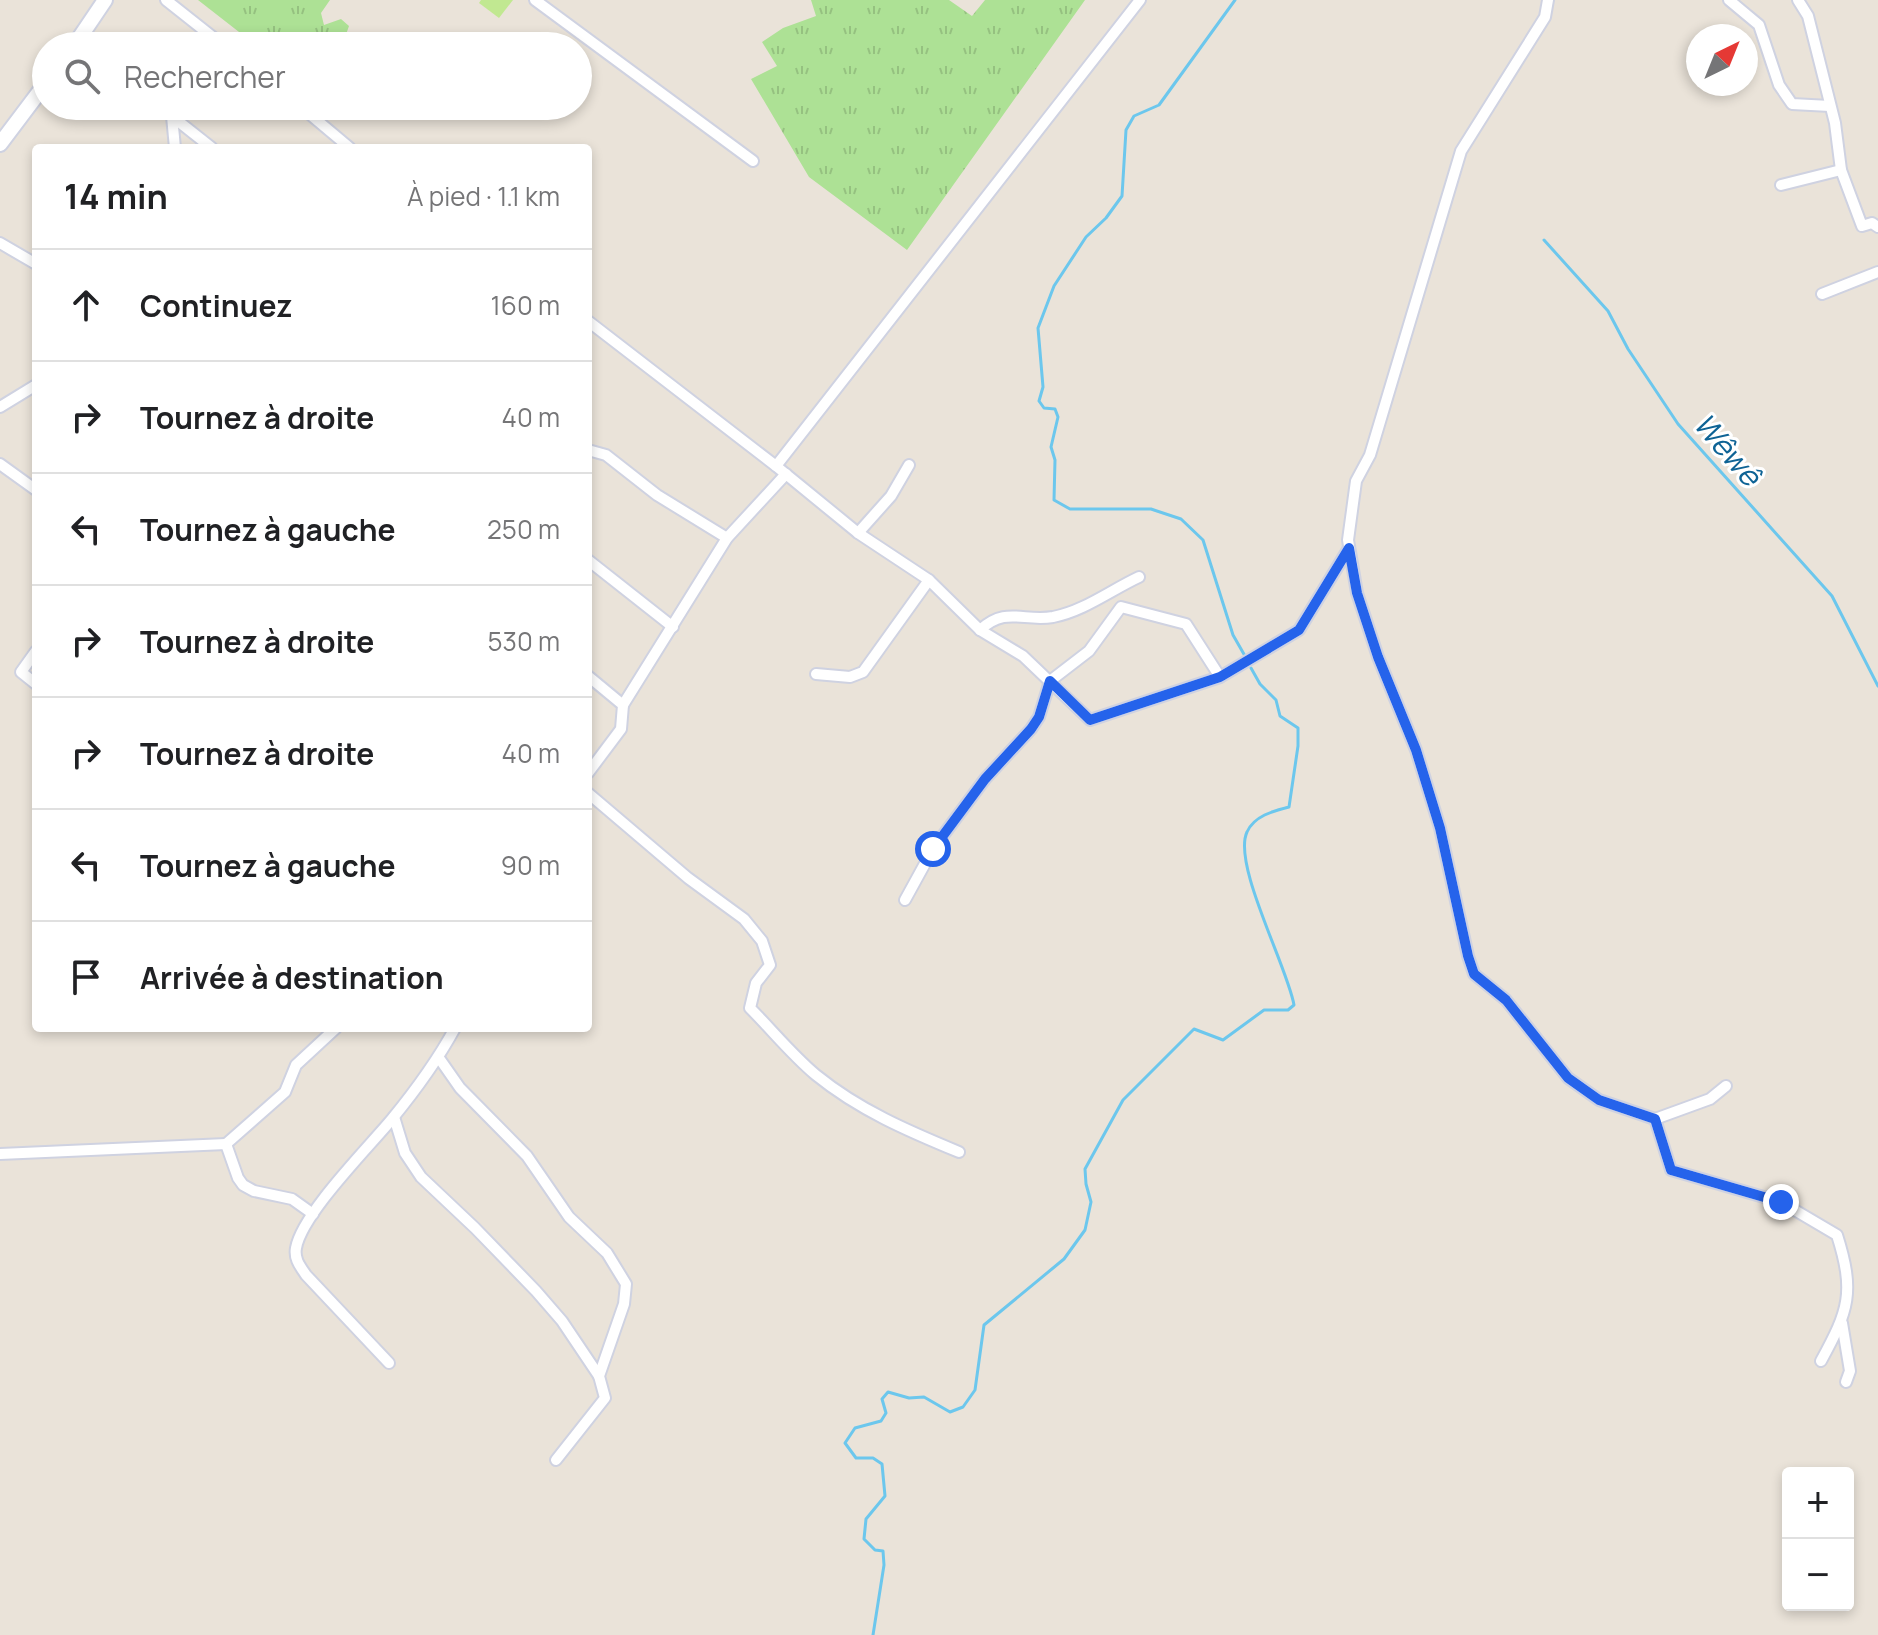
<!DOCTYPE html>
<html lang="fr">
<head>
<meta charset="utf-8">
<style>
	body { margin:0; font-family:Manrope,sans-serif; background:#f6f6f6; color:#202124 }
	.controls { position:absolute; right:24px; bottom:24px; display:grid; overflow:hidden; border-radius:8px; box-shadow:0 4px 12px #0003 }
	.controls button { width:72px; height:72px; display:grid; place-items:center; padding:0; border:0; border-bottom:2px solid #e0e0e0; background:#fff; color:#202124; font:40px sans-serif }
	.compass { position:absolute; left:1686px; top:24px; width:72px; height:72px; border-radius:50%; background:#fff; box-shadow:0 4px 12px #0003; rotate:43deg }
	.stop { position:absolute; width:24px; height:24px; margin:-18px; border:6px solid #2563eb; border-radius:50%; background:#fff }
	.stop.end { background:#2563eb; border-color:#fff; box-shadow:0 2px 8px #0008 }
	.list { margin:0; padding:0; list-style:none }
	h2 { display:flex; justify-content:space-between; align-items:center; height:104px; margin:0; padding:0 32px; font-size:34px }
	h2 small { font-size:26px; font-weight:400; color:#757577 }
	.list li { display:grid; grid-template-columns:52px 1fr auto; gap:24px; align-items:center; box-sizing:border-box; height:112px; padding:0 32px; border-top:2px solid #e0e0e0 }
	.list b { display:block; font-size:30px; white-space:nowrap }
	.list em { font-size:26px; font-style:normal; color:#757577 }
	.icon { flex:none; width:44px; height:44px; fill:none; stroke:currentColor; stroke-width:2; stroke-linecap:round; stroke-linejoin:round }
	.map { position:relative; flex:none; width:1878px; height:1635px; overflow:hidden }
	.search { position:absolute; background:#fff; box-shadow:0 4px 12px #0003; left:32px; top:32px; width:560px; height:88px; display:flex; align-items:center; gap:20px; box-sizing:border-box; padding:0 28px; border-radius:44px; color:#757577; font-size:30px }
	.panel { position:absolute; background:#fff; box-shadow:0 4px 12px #0003; left:32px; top:144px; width:560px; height:888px; border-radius:8px }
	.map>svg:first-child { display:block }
	.grass { fill:url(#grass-tufts) }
	.pitch { fill:#c1e891 }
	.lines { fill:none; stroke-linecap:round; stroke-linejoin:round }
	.stream { stroke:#6cc7ed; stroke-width:3 }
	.street-casing { stroke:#cfd2e1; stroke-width:14 }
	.secondary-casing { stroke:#cfd2e1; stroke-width:18 }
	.street { stroke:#fff; stroke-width:10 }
	.secondary { stroke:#fff; stroke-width:14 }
	.route { stroke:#2563eb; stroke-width:10 }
	.labels { text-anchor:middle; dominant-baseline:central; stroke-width:6; stroke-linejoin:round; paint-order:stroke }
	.water-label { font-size:30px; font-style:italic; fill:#0e6395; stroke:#fff }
</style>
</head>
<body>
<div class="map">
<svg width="1878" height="1635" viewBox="0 0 1878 1635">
	<defs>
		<pattern id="grass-tufts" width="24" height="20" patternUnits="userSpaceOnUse" patternTransform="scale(2)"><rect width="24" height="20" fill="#ade195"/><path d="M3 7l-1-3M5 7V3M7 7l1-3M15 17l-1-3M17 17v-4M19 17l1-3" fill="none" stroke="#95c180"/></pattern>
	</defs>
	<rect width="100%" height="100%" fill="#eae3d9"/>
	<g class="grass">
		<path d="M198,0H330L321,13L324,25L341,19L349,26L342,46H257Z"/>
		<path d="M811,0H949L972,16L985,0H1085L907,250L809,177L751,79L777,66L762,42L783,28L816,16Z"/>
	</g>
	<path class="pitch" d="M481,0H513L499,18L479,3Z"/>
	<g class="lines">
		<g class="stream">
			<path d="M1235,0L1159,105L1134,116L1126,130L1122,196L1106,218L1086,237L1054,286L1038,328L1043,387L1039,401L1044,408L1055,409L1058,417L1051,447L1055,460L1054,500L1070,509H1151L1181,519L1203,540L1233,635L1245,656"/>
			<path d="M1544,240L1608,311L1628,349L1678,424L1832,596L1878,686"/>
			<path d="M873,1635L884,1565L883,1551L875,1550L864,1539L866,1519L885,1496L882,1464L873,1458H856L845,1443L855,1428L881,1421L886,1413L882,1399L888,1392L909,1398L924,1397L950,1412L963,1407L975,1390L984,1325L1064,1259L1085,1230L1091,1202L1086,1184L1085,1169L1123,1100L1194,1029L1223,1040L1264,1010H1288L1294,1005C1288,968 1232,864 1247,832C1254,816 1273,811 1289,807L1298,746V728L1280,716L1276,700L1260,684L1251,668"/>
		</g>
		<g class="street-casing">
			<g id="street">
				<path d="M166,0L224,46"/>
				<path d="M535,0L753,161"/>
				<path d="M1548,0L1545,17L1461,151L1370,455L1356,481L1348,540L1357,593L1378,657L1416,750L1440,828L1468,956L1474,974L1506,1000L1568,1078L1599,1100L1655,1119L1671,1170L1781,1202L1837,1235C1855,1292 1849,1310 1821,1361"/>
				<path d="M1729,0L1759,25L1779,85L1792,104L1830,106"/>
				<path d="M1798,0L1808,16L1835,123L1841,170L1862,226L1872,223L1878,227"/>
				<path d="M159,106L212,148"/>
				<path d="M300,106L350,148"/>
				<path d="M172,116L175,148"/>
				<path d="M1781,185L1841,170"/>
				<path d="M0,243L36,264"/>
				<path d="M1822,294L1878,272"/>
				<path d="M588,321L776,466L858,533L929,580L980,630L1023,656L1090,720L1220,677L1299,630L1349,548"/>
				<path d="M0,407L36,385"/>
				<path d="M588,450L606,455L657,495L727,538"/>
				<path d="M0,464L36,490"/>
				<path d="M776,466L1140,0"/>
				<path d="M858,533L891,496L909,465"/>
				<path d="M588,560L673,627"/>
				<path d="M980,630C1006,606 1023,622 1053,617C1084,611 1111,590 1139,577"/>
				<path d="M36,651L21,672L36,684"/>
				<path d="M816,674L850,677L863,672L929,580"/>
				<path d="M588,676L623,705L621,729L588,773"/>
				<path d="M623,705L727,538L786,474"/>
				<path d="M588,793L688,878L744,919L762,941L770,965L756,983L750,1008C772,1030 792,1055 816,1075C859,1110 908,1131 959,1152"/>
				<path d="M905,900L933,849L985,779L1031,729L1039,717L1050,681L1089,651L1121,607L1186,624L1220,677"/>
				<path d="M439,1058L460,1088L527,1156L569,1217L607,1253L626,1284L624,1304L599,1376L605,1398L556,1460"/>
				<path d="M394,1117L405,1153L421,1177L475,1228L536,1291L562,1321L599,1376"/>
				<path d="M1655,1119L1710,1099L1726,1086"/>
				<path d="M0,1154L226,1144"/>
				<path d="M313,1214L292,1199L254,1191L243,1185L238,1178L226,1144L285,1092L296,1065L336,1028"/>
				<path d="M1842,1323L1850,1371L1846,1382"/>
				<path d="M389,1363L306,1275C300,1266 294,1259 296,1248C302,1214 368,1148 392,1119C415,1091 437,1061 455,1028"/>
			</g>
		</g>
		<g class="secondary-casing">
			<g id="secondary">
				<path d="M74,46L105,0"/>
				<path d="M0,144L46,83"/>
			</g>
		</g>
		<use href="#street" class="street"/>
		<use href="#secondary" class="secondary"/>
	</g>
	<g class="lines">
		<path class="route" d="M933,849L985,779L1031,729L1039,717L1050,681L1090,720L1220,677L1299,630L1349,548L1357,593L1378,657L1416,750L1440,828L1468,956L1474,974L1506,1000L1568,1078L1599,1100L1655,1119L1671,1170L1781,1202"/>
	</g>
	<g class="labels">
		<g class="water-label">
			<text transform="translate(1728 449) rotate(49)">Wêwê</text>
		</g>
	</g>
</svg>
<div class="controls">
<button>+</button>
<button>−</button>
</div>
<svg class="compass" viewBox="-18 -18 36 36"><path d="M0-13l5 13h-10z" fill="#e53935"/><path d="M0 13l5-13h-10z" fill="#757577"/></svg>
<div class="stop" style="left:933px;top:849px"></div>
<div class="stop end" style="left:1781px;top:1202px"></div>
<div class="search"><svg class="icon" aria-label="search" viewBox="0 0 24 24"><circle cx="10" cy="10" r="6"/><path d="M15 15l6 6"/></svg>Rechercher</div>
<section class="panel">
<h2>14 min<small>À pied · 1.1 km</small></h2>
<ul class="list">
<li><svg class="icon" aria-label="ahead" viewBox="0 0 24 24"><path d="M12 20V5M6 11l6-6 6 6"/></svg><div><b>Continuez</b></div><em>160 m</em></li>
<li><svg class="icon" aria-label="right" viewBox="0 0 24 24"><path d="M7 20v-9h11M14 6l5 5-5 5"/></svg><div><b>Tournez à droite</b></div><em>40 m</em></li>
<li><svg class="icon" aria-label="left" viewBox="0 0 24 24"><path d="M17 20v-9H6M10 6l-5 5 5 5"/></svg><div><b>Tournez à gauche</b></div><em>250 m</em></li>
<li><svg class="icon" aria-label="right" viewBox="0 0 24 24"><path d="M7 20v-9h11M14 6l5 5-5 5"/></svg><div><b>Tournez à droite</b></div><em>530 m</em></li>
<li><svg class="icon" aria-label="right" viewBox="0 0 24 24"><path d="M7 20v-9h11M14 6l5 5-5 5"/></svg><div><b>Tournez à droite</b></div><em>40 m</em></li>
<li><svg class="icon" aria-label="left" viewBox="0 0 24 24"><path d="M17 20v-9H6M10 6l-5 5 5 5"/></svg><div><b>Tournez à gauche</b></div><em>90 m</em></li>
<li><svg class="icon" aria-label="arrive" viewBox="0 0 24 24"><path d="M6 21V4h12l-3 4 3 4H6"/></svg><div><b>Arrivée à destination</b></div></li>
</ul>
</section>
</div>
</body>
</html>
